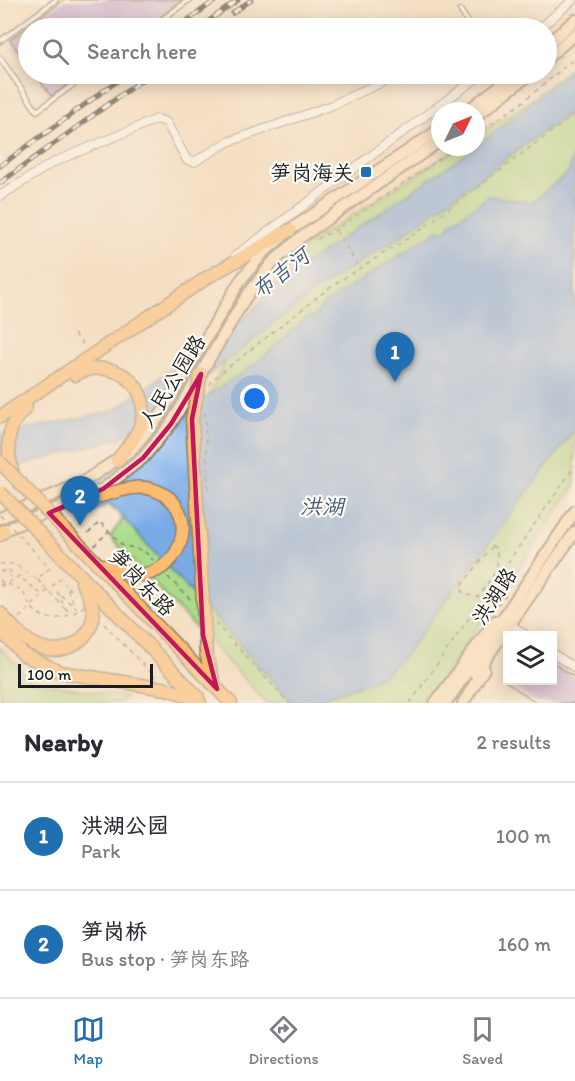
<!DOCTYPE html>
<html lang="en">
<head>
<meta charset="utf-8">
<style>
	body { margin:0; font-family:Itim,"LXGW WenKai TC",sans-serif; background:#f2f2f3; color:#2b2b33 }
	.controls { position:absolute; right:18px; bottom:18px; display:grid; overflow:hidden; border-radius:0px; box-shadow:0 3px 15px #0003 }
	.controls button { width:54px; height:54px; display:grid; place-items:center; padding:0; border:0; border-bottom:2px solid #e1e1e2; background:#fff; color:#2b2b33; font:30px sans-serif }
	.compass { position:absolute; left:431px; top:102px; width:54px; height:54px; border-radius:50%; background:#fff; box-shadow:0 3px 15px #0003; rotate:47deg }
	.scale { position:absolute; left:18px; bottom:15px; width:135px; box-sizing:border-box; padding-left:6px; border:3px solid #1c1c1c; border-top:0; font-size:16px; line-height:21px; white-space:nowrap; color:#1c1c1c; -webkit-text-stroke:4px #fdfcf7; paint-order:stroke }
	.you { position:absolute; left:255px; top:399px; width:21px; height:21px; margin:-15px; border:4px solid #fff; border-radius:50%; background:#1a73e8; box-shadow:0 0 0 9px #1a73e833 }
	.badge { display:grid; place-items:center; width:39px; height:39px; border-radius:50%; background:#1f6fb2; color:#fff; font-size:20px; font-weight:700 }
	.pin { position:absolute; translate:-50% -50px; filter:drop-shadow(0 2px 3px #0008) }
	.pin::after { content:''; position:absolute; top:32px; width:21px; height:18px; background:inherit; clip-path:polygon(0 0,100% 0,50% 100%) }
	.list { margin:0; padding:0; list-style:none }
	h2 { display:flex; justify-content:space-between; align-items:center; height:78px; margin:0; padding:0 24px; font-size:26px }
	h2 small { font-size:20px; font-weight:400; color:#7c7c81 }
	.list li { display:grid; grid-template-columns:39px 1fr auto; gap:18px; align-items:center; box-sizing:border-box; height:108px; padding:0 24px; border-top:2px solid #e1e1e2 }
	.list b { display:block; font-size:22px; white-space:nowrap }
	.list p { margin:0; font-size:20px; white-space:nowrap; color:#7c7c81 }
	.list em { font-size:20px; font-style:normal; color:#7c7c81 }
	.icon { flex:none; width:33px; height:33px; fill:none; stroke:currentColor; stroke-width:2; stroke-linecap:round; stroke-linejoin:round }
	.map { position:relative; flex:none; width:575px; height:703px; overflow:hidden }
	.search { position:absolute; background:#fff; box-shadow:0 3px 15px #0003; left:18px; right:18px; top:18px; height:66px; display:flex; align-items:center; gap:15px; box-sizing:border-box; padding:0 21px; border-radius:33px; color:#7c7c81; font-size:22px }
	.sheet { height:294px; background:#fff }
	nav { display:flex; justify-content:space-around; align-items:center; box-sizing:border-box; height:84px; border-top:2px solid #e1e1e2; background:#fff; font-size:16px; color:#7c7c81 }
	nav a { display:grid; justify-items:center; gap:3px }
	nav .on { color:#1f6fb2 }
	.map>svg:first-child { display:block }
	.green { fill:#a9db8a; stroke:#627c53; stroke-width:1.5 }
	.water { fill:#7aabe6; stroke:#4b6481; stroke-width:1.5 }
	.building { fill:#b495dd }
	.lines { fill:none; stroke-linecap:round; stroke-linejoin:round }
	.lane-casing { stroke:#887e70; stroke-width:7 }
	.street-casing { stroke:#887e70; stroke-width:10 }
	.secondary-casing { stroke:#887e70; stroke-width:14 }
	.primary-casing { stroke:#887e70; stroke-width:15 }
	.path { stroke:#887e70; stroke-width:1.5; stroke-dasharray:4.5 4.5; stroke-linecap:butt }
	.lane { stroke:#fff; stroke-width:4 }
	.street { stroke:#fff; stroke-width:8 }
	.secondary { stroke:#fee4c5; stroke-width:10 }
	.primary { stroke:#fdbc6f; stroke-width:12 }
	.rail-casing { stroke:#1c1c1c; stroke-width:5 }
	.rail { stroke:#fdfcf7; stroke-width:3; stroke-dasharray:9; stroke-linecap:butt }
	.primary-bridge-casing { stroke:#887e70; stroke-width:15; stroke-linecap:butt }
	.path-bridge { stroke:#887e70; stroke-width:1.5; stroke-dasharray:4.5 4.5; stroke-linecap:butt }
	.primary-bridge { stroke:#fdbc6f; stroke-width:12 }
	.marked { fill:none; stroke:#c2185b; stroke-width:4.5; stroke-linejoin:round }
	.poi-dot { fill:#1f6fb2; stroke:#fdfcf7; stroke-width:2 }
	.labels { text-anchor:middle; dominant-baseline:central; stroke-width:4.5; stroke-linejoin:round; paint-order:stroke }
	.poi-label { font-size:21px; fill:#1c1c1c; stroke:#fdfcf7; text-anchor:end }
	.street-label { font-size:21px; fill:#1c1c1c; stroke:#fdfcf7 }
	.water-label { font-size:22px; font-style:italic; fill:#465c77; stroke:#fdfcf7 }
</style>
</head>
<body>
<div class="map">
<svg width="575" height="703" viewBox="0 0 575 703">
	<rect width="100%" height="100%" fill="#fdfcf7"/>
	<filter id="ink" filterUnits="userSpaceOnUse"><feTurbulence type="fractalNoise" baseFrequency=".0167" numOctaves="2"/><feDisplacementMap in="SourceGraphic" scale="12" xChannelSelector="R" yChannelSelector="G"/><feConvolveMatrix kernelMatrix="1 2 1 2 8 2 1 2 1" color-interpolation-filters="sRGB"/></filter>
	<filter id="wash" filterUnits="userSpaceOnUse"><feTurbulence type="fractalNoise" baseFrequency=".008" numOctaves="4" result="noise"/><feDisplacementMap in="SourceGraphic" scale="24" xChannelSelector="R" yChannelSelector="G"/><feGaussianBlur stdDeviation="1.35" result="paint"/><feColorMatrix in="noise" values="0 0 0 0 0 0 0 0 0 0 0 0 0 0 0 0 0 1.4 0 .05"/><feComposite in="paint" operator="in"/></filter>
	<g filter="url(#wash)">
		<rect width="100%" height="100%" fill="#f4dfc3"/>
		<g class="green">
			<path d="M575,64V485L426,703H267L110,537L203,408L227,357L258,306L292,261L312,241L459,147H476V136L523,106Z"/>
			<path d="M0,647L31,681L126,697L119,703H0Z"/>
		</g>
		<g class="water">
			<path d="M575,67V108L401,236L322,286L152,419L120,438L0,471V434L113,411L248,315L279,282L476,147Z"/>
			<path d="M575,146V429L408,651L388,672L377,679L310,703L292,702L110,504L81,516L62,496L260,360L309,316L312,319L325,303L439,230L441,232L450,226L449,224L489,196L532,202L569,172Z"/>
		</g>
		<g id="blocks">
			<g class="building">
				<path d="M64,0H182L146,28H28V65L10,40Z"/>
				<path d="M35,74H82L51,96Z"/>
				<path d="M552,662L575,678V703H537L505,681H552Z"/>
			</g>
		</g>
	</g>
	<g filter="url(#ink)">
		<use href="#blocks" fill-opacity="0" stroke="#887e70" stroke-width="1.5"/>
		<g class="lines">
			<g class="lane-casing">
				<g id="lane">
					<path d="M460,10L472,28"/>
					<path d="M150,28L189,0"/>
					<path d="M0,41L56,0"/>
					<path d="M0,58L37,111L88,74"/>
				</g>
			</g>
			<g class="street-casing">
				<g id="street">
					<path d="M540,28L573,0"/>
					<path d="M0,196L54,162L157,119L166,122L187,160L194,162L228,142L330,106L400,74"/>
					<path d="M235,256L482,74"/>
					<path d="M511,625L527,636"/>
					<path d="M552,653L575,668"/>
				</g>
			</g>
			<g class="secondary-casing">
				<g id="secondary">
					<path d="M546,45L575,20"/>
					<path d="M546,59L575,34"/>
					<path d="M467,111L515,74"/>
					<path d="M476,116L530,74"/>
					<path d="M0,518L83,482L131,450L160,416L240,281L263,253L290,230L440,129"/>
					<path d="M0,532L103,489L143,458L171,424L246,297L271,264L300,238L440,141"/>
					<path d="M475,674L575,532"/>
					<path d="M435,703L495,621"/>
					<path d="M446,703L575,511"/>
					<path d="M463,703L484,669"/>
				</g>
			</g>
			<g class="primary-casing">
				<g id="primary">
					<path d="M75,375C108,356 151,381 142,421C138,436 125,449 117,461"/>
					<path d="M0,417L208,277L290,230"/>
					<path d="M13,475C7,450 4,426 26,408"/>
					<path d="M0,535L4,531"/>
					<path d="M91,557L231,703"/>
					<path d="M103,565L136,575"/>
					<path d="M76,571L198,697"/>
					<path d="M0,613C12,626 25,643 43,648C64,655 89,641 93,618C95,606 88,593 82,583"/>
					<path d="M0,630L24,655L60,672L166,689L183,694L200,703"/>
					<path d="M206,653L214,683"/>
				</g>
			</g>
			<g class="path">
				<path d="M476,134L519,105L575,58"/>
				<path d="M336,231L359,267"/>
				<path d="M317,239L335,230L457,147"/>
				<path d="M74,334L86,348"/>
				<path d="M210,385L212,380L333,285L418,232L575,114"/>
				<path d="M205,412L208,491"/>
				<path d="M88,533L100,522L122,545L144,551L153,560"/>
				<path d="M94,546L108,532"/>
				<path d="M492,546L497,549V567L501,570"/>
				<path d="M0,564H14L37,579"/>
				<path d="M50,568L37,579L68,612L57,592L76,608L65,584"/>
				<path d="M0,572L8,569L12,573L11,577"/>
				<path d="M168,577L192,601"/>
				<path d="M0,584L5,585L19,576L42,595"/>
				<path d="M68,587L75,594"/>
				<path d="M492,612L506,595"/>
				<path d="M19,618L65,574"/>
				<path d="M215,623L289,703"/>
				<path d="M104,624L155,677"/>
				<path d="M36,673L48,679"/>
				<path d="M410,703L575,466"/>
			</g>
			<use href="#lane" class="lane"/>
			<use href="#street" class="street"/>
			<use href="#secondary" class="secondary"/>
			<use href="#primary" class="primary"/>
			<g class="rail-casing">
				<g id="rail">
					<path d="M233,13L251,0"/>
					<path d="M177,28L216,0"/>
					<path d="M199,28L238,0"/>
					<path d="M0,166L127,74"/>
					<path d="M0,183L150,74"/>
				</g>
			</g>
			<use href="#rail" class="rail"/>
			<g class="primary-bridge-casing">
				<g id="primary-bridge">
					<path d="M201,374L192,419L206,653"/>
					<path d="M0,462L91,557"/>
					<path d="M0,492L76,571"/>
					<path d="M83,499C106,498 128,483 151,489C203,503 186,575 136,575"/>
				</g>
			</g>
			<g class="path-bridge">
				<path d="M0,515L50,568"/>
				<path d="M492,546L461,586L463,594L478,597L494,574L512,588"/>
				<path d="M0,572L6,571L11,578L8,585L0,586"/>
				<path d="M0,580C6,587 15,585 21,590C26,595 27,602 31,607C47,626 69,618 86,605"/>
			</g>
			<use href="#primary-bridge" class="primary-bridge"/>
		</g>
	</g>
	<path d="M0 0H575V703H0ZM201,374L192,419L203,635L217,689L49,513L103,489L143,458L171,424Z" fill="#f4dfc3" fill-opacity=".55" fill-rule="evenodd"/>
	<path class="marked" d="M201,374L192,419L203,635L217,689L49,513L103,489L143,458L171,424Z"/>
	<rect class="poi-dot" x="360" y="166" width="12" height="12" rx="3"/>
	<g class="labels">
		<g class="poi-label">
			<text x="354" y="172">笋岗海关</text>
		</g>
		<g class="street-label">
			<text transform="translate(172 381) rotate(-58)">人民公园路</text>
			<text transform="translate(142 582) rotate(46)">笋岗东路</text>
			<text transform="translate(494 596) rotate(-57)">洪湖路</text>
		</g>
		<g class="water-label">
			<text transform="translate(281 273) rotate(-38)">布吉河</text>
			<text x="322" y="506">洪湖</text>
		</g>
	</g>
</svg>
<div class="controls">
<button><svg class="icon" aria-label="layers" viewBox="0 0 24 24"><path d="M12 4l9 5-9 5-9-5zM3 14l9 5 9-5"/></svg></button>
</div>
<svg class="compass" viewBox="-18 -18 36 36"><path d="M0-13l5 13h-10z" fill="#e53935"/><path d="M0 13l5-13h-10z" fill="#7c7c81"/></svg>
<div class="scale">100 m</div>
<div class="you"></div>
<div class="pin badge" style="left:395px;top:382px">1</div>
<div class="pin badge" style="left:80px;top:526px">2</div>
<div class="search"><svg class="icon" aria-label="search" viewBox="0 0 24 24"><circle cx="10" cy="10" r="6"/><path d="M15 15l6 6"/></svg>Search here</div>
</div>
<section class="sheet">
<h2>Nearby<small>2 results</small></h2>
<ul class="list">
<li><span class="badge">1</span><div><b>洪湖公园</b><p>Park</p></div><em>100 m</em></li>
<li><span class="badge">2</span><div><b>笋岗桥</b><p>Bus stop · 笋岗东路</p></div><em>160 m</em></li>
</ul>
</section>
<nav>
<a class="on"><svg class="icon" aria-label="map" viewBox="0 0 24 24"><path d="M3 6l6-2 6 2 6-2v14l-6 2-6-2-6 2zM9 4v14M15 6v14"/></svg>Map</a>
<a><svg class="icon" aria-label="directions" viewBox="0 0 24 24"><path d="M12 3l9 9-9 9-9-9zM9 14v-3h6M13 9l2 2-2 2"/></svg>Directions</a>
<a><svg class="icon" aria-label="saved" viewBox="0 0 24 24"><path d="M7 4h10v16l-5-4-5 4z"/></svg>Saved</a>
</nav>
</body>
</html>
